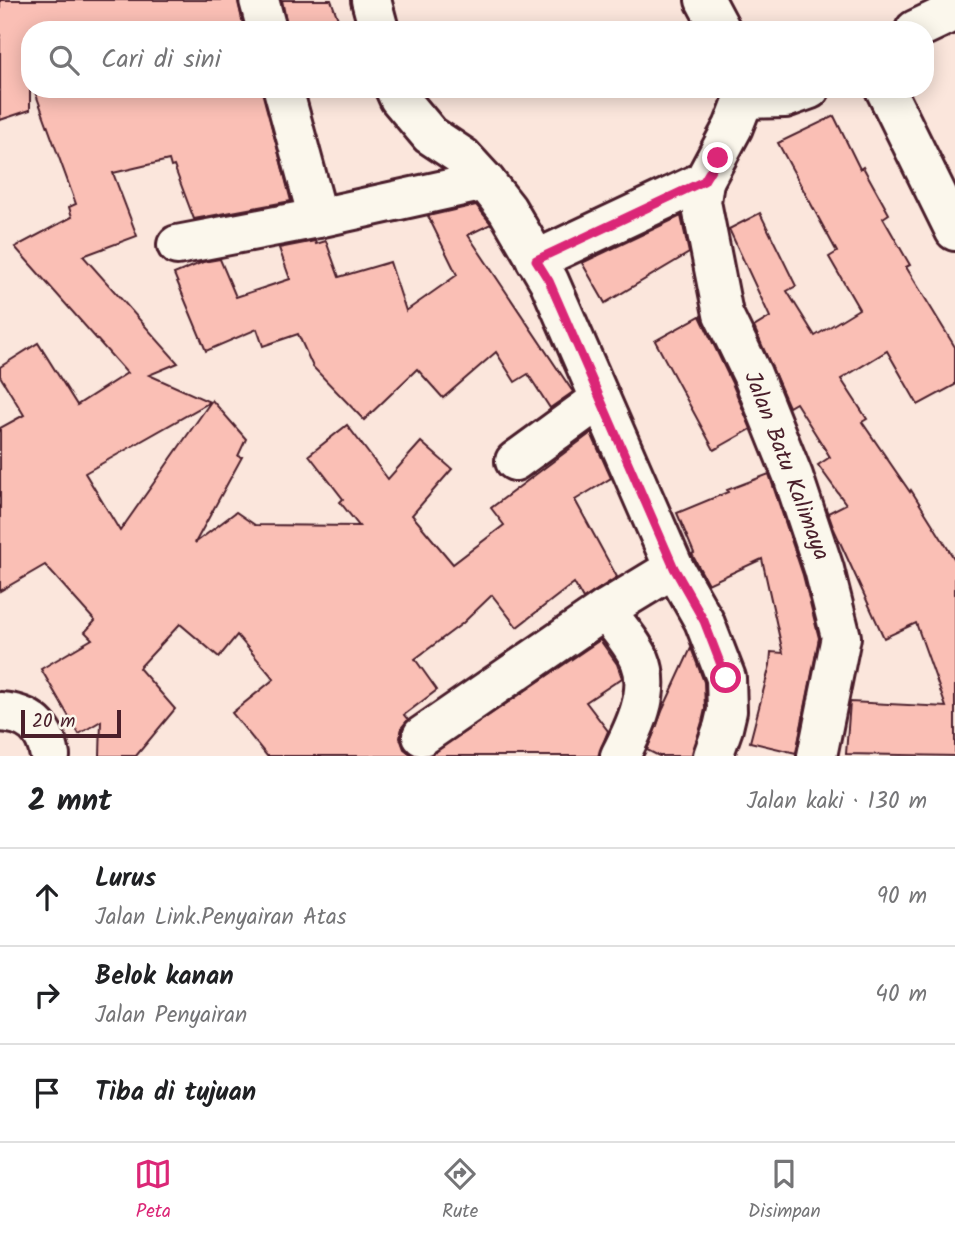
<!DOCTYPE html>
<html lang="id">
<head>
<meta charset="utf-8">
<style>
	body { margin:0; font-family:Kalam,sans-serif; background:#f2f2f2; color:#202124 }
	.scale { position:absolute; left:21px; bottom:18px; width:100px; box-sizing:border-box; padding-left:7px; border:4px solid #4a1f2b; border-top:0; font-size:19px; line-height:24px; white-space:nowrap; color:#4a1f2b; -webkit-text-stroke:5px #fbf7ec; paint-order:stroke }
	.stop { position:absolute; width:21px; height:21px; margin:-16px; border:5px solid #db2777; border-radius:50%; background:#fff }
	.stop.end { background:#db2777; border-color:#fff; box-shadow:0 2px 7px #0008 }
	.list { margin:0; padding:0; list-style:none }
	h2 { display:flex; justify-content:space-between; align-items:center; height:91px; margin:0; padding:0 28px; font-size:30px }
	h2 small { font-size:23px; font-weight:400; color:#757577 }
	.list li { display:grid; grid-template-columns:46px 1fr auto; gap:21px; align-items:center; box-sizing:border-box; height:98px; padding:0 28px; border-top:2px solid #e0e0e0 }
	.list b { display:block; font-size:26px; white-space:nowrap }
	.list p { margin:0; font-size:23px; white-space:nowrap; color:#757577 }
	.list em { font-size:23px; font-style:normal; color:#757577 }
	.icon { flex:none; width:38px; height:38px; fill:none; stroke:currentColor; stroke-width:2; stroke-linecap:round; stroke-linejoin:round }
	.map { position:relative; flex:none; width:955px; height:756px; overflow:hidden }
	.search { position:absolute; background:#fff; box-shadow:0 4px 18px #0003; left:21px; right:21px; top:21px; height:77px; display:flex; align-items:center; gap:18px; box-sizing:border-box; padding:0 24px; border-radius:28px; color:#757577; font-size:26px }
	.sheet { height:385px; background:#fff }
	nav { display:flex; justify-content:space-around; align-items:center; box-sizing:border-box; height:98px; border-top:2px solid #e0e0e0; background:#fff; font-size:19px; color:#757577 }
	nav a { display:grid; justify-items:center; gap:4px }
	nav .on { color:#db2777 }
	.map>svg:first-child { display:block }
	.building { fill:#fabfb5; stroke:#4a1f2b; stroke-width:2 }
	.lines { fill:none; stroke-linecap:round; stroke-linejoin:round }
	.street-casing { stroke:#4a1f2b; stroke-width:44 }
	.street { stroke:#fbf7ec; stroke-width:38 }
	.route { stroke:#db2777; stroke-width:9 }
	.labels { text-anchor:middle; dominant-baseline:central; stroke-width:5; stroke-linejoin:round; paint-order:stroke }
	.street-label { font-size:23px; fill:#4a1f2b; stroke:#fbf7ec }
</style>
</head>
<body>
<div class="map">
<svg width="955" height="756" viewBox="0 0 955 756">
	<rect width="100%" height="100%" fill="#fbe6dc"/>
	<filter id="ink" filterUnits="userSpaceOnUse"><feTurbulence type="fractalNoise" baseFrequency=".0143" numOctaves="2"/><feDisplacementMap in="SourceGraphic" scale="14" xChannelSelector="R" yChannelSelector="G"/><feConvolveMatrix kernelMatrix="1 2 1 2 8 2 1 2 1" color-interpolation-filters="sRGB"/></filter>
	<g filter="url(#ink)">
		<g class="building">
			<path d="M0,0H238L244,30H30V110L0,120Z"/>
			<path d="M282,0H331L342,30H288Z"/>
			<path d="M34,89H262L291,201L194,219L174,166L171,167L169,160L113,173L137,236L83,256L178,363L149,375L210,402L85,473L120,531L212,400L246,439L238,456L242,457L195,543L236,512L255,525L359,526L340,502L343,499L309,455L347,425L388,479L421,442L452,469L412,515L453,564L504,525L491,508L591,433L611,478L575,500L617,577L583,599L574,583L517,627L492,595L463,623L415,659L437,690L404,715L408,720L402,727L400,738L404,749L413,756H267L232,713L274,679L237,635L219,657L180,624L139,668L175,709L136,756H100L101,721L79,734L41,669L92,639L85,632L95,621L45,565L0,591V428L24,415L0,376V367L38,343L77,405L127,373L15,247L72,217L69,207L76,204Z"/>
			<path d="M834,116L860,169L863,167L889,214L883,218L910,265L906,267L955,347V385L918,405L887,351L841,379L867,419L862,422L910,492L911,490L955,560V756L846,754L850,702L946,707L916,623L884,638L833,527L828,513L846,504L818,465L830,457L796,403L789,407L754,327L770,317L729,229L760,213L796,286L787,291L815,336L859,309L829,257L837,252L778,143Z"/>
			<path d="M476,205L491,224L468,235L573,392L550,408L528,374L515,382L496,352L443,398L417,369L364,420L313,367L298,334L263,346L257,329L206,351L174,274L203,262L220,259L236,297L290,279L279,248L315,241L316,244L326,241L339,277L390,262L406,311L457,275L428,216Z"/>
			<path d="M681,216L689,253L605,303L582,263Z"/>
			<path d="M700,316L732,383L751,429L714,450L655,341Z"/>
			<path d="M769,474L803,575L819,638L796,753L750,742L770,665L771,652L783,653L762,559L708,584L694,558L692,554L694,553L677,513L728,492L727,490Z"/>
			<path d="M600,640L617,664L622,678L586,702L608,731L598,756H429Z"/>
			<path d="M691,648L704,682L705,709L702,722L692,756H659L647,750L663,709Z"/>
		</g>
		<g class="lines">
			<g class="street-casing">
				<g id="street">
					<path d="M259,0L267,30"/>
					<path d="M371,0L379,30"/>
					<path d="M705,0L721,30"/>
					<path d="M915,30L955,11"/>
					<path d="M283,89L318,218"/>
					<path d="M395,89L399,98L430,135L463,157L485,181L507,209L549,281L674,568L704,621L726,678L727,711L723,728L713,756"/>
					<path d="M885,89L955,231"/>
					<path d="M744,99L785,98L810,89"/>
					<path d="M704,181L701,202L723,314L752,374L793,476L824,569L841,637L817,756"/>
					<path d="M177,245L318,218L485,181"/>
					<path d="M536,260L704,181L733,127L744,99L743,89"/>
					<path d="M515,461L600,399"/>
					<path d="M605,610C617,626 632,642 640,660C653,691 634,729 620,756"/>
					<path d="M0,712C30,714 45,727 50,756"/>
					<path d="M422,736L605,610L674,568"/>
				</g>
			</g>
			<use href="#street" class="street"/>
		</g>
	</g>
	<g class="lines" filter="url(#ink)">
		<path class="route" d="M718,158L704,181L536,260L549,281L674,568L704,621L726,678"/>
	</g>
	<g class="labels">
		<g class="street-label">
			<text transform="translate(786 466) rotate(69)">Jalan Batu Kalimaya</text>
		</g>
	</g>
</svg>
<div class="scale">20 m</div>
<div class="stop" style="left:726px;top:678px"></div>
<div class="stop end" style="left:718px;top:158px"></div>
<div class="search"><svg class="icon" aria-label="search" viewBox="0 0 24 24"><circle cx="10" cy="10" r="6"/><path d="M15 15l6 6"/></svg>Cari di sini</div>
</div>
<section class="sheet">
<h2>2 mnt<small>Jalan kaki · 130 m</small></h2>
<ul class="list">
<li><svg class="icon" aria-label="ahead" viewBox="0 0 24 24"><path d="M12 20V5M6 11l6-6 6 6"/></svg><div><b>Lurus</b><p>Jalan Link.Penyairan Atas</p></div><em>90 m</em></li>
<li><svg class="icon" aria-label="right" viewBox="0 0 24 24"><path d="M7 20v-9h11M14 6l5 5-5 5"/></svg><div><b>Belok kanan</b><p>Jalan Penyairan</p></div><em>40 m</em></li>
<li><svg class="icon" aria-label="arrive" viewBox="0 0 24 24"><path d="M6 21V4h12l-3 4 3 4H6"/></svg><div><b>Tiba di tujuan</b></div></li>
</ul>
</section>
<nav>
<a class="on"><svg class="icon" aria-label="map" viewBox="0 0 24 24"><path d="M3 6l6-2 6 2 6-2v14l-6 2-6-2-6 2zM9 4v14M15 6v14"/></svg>Peta</a>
<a><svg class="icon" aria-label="directions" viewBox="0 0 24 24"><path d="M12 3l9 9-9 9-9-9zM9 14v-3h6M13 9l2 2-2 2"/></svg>Rute</a>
<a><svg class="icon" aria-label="saved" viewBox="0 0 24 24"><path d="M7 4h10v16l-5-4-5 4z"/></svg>Disimpan</a>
</nav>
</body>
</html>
